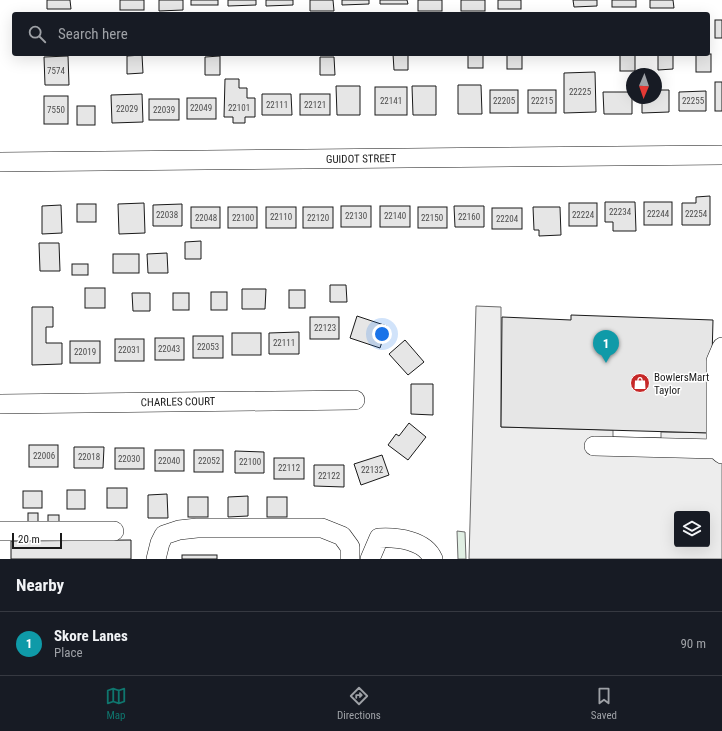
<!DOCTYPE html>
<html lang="en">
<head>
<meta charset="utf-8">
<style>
	body { margin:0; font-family:"Roboto Condensed",sans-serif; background:#242831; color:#f1f3f6 }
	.controls { position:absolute; right:12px; bottom:12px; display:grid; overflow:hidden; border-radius:4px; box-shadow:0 4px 16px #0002 }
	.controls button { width:36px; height:36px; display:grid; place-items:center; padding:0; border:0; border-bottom:1px solid #363941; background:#171b24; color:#f1f3f6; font:20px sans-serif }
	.compass { position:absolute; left:626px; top:68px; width:36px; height:36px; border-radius:50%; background:#171b24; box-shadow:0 4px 16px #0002; rotate:182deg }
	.scale { position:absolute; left:12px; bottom:10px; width:50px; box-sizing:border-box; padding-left:4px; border:2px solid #1a1a1a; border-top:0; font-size:11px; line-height:14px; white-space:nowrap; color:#1a1a1a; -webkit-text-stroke:3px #fff; paint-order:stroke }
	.you { position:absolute; left:382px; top:334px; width:14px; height:14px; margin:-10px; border:3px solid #fff; border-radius:50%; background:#1a73e8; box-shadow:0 0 0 6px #1a73e833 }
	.badge { display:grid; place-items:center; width:26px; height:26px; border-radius:50%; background:#0f766e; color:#fff; font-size:13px; font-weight:700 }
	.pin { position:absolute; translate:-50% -33px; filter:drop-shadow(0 1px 2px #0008) }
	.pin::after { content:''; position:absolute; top:21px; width:14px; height:12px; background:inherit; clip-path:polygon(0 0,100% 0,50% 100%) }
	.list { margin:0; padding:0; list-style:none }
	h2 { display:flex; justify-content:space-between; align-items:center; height:52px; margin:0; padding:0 16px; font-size:17px }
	h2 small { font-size:13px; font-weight:400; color:#9ea1a6 }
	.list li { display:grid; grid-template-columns:26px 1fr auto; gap:12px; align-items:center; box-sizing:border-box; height:64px; padding:0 16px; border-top:1px solid #363941 }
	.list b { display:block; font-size:15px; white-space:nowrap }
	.list p { margin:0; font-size:13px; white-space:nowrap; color:#9ea1a6 }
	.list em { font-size:13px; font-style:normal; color:#9ea1a6 }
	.icon { flex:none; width:22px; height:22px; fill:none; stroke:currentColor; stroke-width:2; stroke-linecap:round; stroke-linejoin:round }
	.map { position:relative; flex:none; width:722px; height:559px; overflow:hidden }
	.search { position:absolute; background:#171b24; box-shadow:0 4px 16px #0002; left:12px; right:12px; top:12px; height:44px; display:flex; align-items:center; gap:10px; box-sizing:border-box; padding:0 14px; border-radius:4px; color:#9ea1a6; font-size:15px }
	.sheet { height:116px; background:#171b24 }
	nav { display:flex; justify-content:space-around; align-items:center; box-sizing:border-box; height:56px; border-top:1px solid #363941; background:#171b24; font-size:11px; color:#9ea1a6 }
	nav a { display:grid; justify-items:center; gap:2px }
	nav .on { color:#0f766e }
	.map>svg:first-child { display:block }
	.green { fill:#e0efe3; stroke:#6a6a6a }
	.parking { fill:#ededed; stroke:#6a6a6a; fill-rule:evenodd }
	.building { fill:#e6e6e6; stroke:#1a1a1a }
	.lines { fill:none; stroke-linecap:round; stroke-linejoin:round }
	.minor-casing { stroke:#1a1a1a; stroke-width:20 }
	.minor { stroke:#fff; stroke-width:19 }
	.labels { text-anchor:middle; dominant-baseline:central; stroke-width:3; stroke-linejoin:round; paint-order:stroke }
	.number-label { font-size:9px; fill:#4d4d4d }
	.street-label { font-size:11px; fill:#1a1a1a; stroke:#fff }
	.poi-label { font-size:11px; fill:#1a1a1a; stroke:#fff; text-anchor:start }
</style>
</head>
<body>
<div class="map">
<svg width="722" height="559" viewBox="0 0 722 559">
	<rect width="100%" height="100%" fill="#fff"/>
	<path class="green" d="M457,531L465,532L466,559H458Z"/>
	<path class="parking" d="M476,306L501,307V427L613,430V437L661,438V432L722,433V559H469ZM677,514H707V544H677Z"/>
	<g class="building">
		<path d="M47,0H70L71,9H47Z"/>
		<rect x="120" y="0" width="24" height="10"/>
		<path d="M159,0H183V10L159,11Z"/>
		<rect x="191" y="0" width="27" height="5"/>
		<path d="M228,0H256V5L228,6Z"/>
		<path d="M266,0H293V5L266,6Z"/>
		<path d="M310,0H333L334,11H310Z"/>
		<path d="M342,0H369V4L342,5Z"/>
		<path d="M380,0H407L408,4H380Z"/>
		<rect x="418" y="0" width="24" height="11"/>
		<rect x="461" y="0" width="24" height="11"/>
		<rect x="498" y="0" width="23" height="9"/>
		<path d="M573,0H597V6L574,7Z"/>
		<rect x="612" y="0" width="24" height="7"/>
		<path d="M650,0H673L674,8H650Z"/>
		<rect x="715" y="20" width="7" height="18"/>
		<path d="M393,54H408V70H394Z"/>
		<rect x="468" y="54" width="15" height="14"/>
		<rect x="507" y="54" width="15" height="15"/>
		<rect x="620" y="54" width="15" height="17"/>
		<path d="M658,54H673V69L658,70Z"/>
		<rect x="696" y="54" width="15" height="18"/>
		<path d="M142,55L143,73L127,74V56Z"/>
		<path d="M68,56L69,85H45L44,57Z"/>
		<path d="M220,56V75H205V57Z"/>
		<path d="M320,57H334L335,75H320Z"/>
		<path d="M595,72L596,112L564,113V73Z"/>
		<path d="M225,79H239V88H247V98H255V117H245V123H233V117H224Z"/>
		<rect x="715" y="82" width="7" height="29"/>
		<path d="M458,85H481L482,114H458Z"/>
		<path d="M336,86H360V115H337Z"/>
		<path d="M412,86H436V115H413Z"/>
		<rect x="375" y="87" width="32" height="28"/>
		<rect x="490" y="90" width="28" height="23"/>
		<rect x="528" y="90" width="28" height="23"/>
		<path d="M656,90H669V112L642,113V98H656Z"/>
		<path d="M706,91V111H679V92Z"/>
		<path d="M603,92H632V114H604Z"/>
		<path d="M142,94L143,122L112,123L111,95Z"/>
		<path d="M262,94H291L292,115H262Z"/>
		<rect x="300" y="94" width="30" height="21"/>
		<rect x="44" y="96" width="24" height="28"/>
		<rect x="187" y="98" width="29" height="21"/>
		<rect x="149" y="99" width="30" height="21"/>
		<rect x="77" y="106" width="18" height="19"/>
		<path d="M710,196V225H682V203H696V197Z"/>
		<path d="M605,202H635L636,231H613V222H605Z"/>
		<rect x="644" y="202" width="28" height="23"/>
		<path d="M144,203L145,233L119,234L118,204Z"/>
		<rect x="569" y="203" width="28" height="23"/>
		<rect x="77" y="204" width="19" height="18"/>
		<path d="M182,204V226H153V205Z"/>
		<path d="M61,205L62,233L42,234V206Z"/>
		<rect x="341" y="206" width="30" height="21"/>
		<rect x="380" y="206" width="30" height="21"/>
		<path d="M454,206H484V227H455Z"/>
		<rect x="191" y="207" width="29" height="21"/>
		<rect x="228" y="207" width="29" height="21"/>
		<rect x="266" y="207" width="30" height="21"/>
		<rect x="303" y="207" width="30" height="21"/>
		<rect x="418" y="207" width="29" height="21"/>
		<path d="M533,207H560L561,235L539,236V230H534Z"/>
		<rect x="492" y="208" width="30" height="21"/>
		<path d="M201,241V259H185V242Z"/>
		<path d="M39,243H59L60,271H40Z"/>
		<path d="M167,253L168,273H148L147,254Z"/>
		<rect x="113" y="254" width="26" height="19"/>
		<rect x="72" y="264" width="16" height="11"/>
		<path d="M330,285H346L347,302H330Z"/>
		<rect x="85" y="288" width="20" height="20"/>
		<path d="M242,289H266L265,309H242Z"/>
		<rect x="289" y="290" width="16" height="18"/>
		<rect x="211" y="292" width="16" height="18"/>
		<path d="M132,293H150V311H133Z"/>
		<rect x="173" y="293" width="16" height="17"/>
		<path d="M32,307H53V327H46V343H62V364L32,365Z"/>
		<path d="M571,315L713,320L710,433L501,427L502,317L571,320Z"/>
		<path d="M357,316L387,326L380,348L350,338Z"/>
		<rect x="310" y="317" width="29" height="22"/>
		<path d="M299,332V354H269V333Z"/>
		<rect x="232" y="333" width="29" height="22"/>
		<rect x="193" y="336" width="30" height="22"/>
		<rect x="155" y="338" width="29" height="22"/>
		<rect x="115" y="339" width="29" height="22"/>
		<path d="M405,340L424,362L408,375L389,354Z"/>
		<rect x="70" y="341" width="30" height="22"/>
		<path d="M411,384H433V415L411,414Z"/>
		<path d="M409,423L426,437L408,460L388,445L396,434L399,436Z"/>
		<rect x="29" y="445" width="29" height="22"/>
		<path d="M74,447H104L103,468H74Z"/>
		<rect x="115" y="448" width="29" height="21"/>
		<rect x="155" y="450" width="29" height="21"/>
		<rect x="194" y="450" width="29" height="22"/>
		<path d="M235,451L264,452V473H235Z"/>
		<path d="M382,455L389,475L361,485L354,464Z"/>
		<rect x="274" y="458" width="30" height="21"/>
		<path d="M314,465H344V487L314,486Z"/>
		<rect x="107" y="488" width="20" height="20"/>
		<rect x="67" y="490" width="18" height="19"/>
		<rect x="23" y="491" width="19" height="17"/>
		<path d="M167,494L168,518H148V495Z"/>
		<path d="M248,496V516L228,517V497Z"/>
		<rect x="188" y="497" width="20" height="20"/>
		<rect x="267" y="497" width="20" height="20"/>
		<rect x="28" y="513" width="10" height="9"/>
		<rect x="48" y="515" width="11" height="7"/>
		<path d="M131,540V559H11V541Z"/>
		<rect x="182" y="555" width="35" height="4"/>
	</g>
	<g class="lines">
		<g class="minor-casing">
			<g id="minor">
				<path d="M0,162L722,155"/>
				<path d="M0,404L355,400"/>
				<path d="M594,446L716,449L722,454"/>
				<path d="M716,449V361L722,347"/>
				<path d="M0,531H114"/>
				<path d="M156,559L160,543L164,535L179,530L197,528H322L342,536L350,547V559"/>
				<path d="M370,559L379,538C397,537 425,540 433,559"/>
			</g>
		</g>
		<use href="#minor" class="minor"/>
	</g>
	<defs>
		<g id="shop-disc" transform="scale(1)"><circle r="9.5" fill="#c62828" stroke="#fff"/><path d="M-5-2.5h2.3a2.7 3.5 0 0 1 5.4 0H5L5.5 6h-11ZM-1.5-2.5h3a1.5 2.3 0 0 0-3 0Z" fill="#fff"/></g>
	</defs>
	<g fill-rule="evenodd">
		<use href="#shop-disc" x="640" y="383"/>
	</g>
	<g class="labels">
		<g class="number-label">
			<text x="56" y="71">7574</text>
			<text x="580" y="92">22225</text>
			<text x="391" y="101">22141</text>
			<text x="504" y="101">22205</text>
			<text x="542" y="101">22215</text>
			<text x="693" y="101">22255</text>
			<text x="277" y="105">22111</text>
			<text x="315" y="105">22121</text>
			<text x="201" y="108">22049</text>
			<text x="239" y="108">22101</text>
			<text x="127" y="109">22029</text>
			<text x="56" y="110">7550</text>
			<text x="164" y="110">22039</text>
			<text x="620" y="212">22234</text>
			<text x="658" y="214">22244</text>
			<text x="696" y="214">22254</text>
			<text x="167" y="215">22038</text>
			<text x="583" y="215">22224</text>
			<text x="356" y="216">22130</text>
			<text x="395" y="216">22140</text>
			<text x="281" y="217">22110</text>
			<text x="469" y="217">22160</text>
			<text x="206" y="218">22048</text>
			<text x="243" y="218">22100</text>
			<text x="318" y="218">22120</text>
			<text x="432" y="218">22150</text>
			<text x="507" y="219">22204</text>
			<text x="325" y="328">22123</text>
			<text x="284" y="343">22111</text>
			<text x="208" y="347">22053</text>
			<text x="169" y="349">22043</text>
			<text x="129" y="350">22031</text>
			<text x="85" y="352">22019</text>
			<text x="44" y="456">22006</text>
			<text x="89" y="457">22018</text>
			<text x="129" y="459">22030</text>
			<text x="169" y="461">22040</text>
			<text x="209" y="461">22052</text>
			<text x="250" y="462">22100</text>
			<text x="289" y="468">22112</text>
			<text x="372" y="470">22132</text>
			<text x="329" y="476">22122</text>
		</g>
		<g class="street-label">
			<text transform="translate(361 159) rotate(-1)">GUIDOT STREET</text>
			<text transform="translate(178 402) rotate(-1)">CHARLES COURT</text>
		</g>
		<g class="poi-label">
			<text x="654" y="377">BowlersMart<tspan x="654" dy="13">Taylor</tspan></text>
		</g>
	</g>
</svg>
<div class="controls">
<button><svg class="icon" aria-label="layers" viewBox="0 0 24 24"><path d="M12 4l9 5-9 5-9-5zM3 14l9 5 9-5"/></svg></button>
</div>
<svg class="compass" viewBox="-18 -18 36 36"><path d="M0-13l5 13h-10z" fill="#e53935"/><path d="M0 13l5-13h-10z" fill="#9ea1a6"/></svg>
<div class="scale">20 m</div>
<div class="you"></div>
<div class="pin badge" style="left:606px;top:363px;background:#0f9aa8">1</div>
<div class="search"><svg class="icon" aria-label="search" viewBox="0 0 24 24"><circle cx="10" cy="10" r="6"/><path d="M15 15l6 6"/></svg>Search here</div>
</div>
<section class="sheet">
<h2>Nearby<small></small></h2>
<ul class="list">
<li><span class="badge" style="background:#0f9aa8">1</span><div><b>Skore Lanes</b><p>Place</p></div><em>90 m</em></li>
</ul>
</section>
<nav>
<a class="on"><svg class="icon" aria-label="map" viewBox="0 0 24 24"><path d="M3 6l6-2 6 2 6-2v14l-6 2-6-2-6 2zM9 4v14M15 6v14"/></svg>Map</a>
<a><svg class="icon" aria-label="directions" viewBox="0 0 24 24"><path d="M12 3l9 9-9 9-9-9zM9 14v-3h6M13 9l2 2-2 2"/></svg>Directions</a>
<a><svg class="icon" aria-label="saved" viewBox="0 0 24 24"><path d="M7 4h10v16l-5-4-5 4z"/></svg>Saved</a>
</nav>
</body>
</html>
